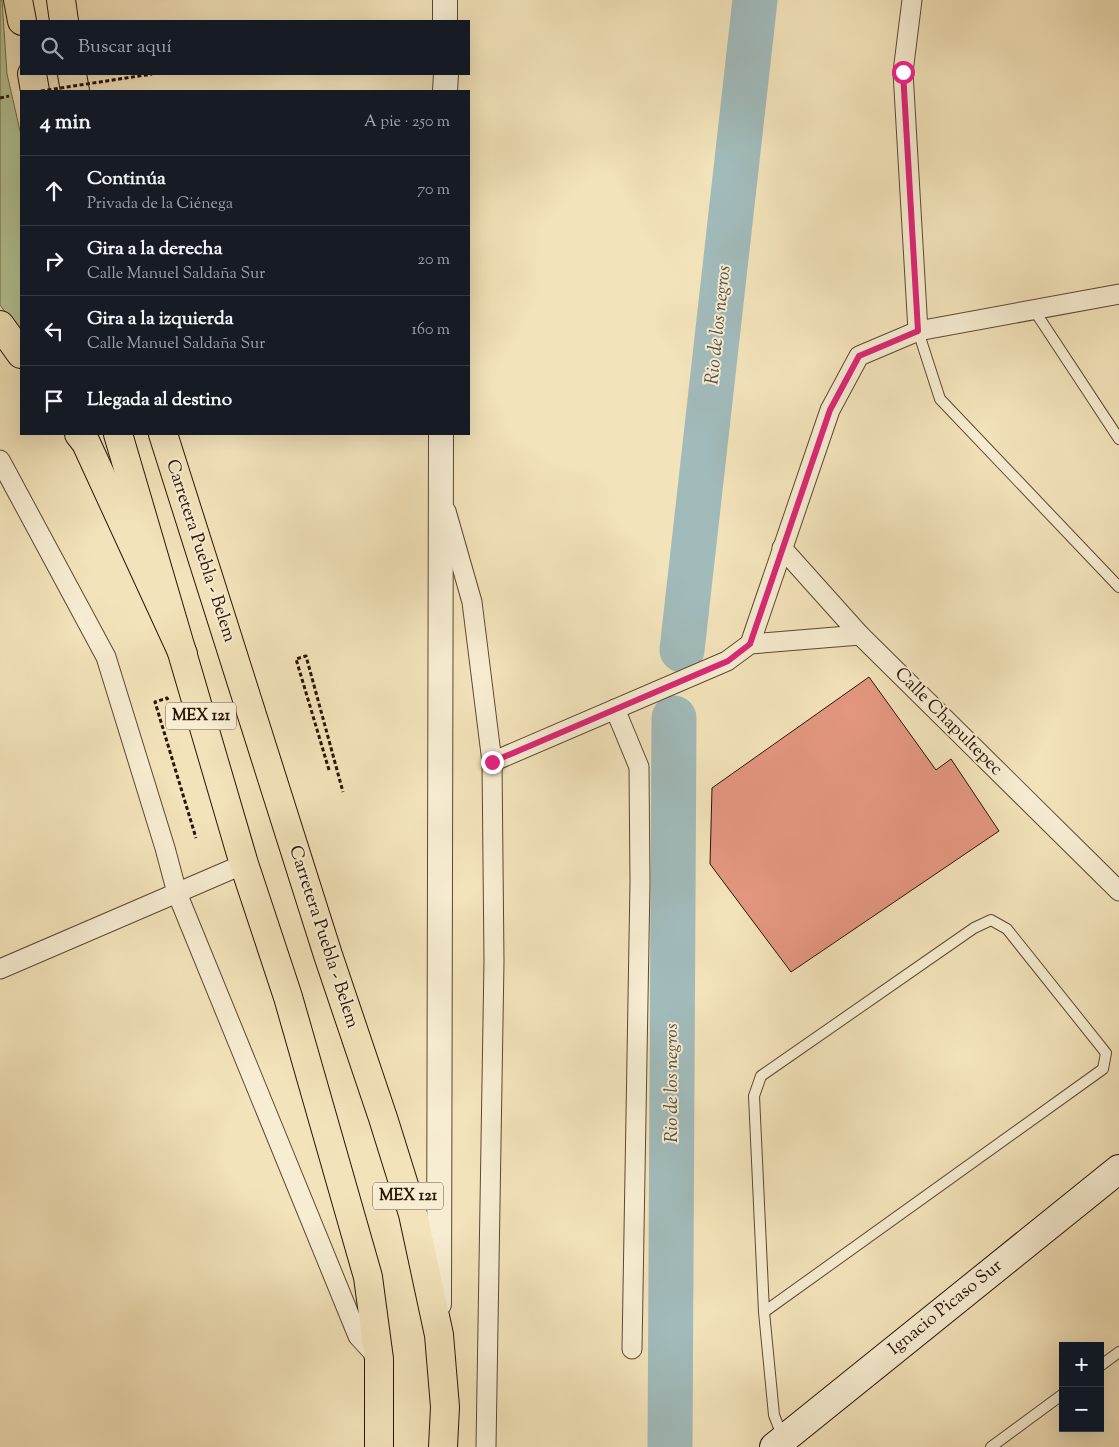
<!DOCTYPE html>
<html lang="es">
<head>
<meta charset="utf-8">
<style>
	body { margin:0; font-family:"Sorts Mill Goudy",serif; background:#242831; color:#f1f3f6 }
	.controls { position:absolute; right:15px; bottom:15px; display:grid; overflow:hidden; border-radius:0px; box-shadow:0 5px 20px #0002 }
	.controls button { width:45px; height:45px; display:grid; place-items:center; padding:0; border:0; border-bottom:1px solid #363941; background:#171b24; color:#f1f3f6; font:25px sans-serif }
	.stop { position:absolute; width:15px; height:15px; margin:-11px; border:4px solid #db2777; border-radius:50%; background:#fff }
	.stop.end { background:#db2777; border-color:#fff; box-shadow:0 1px 5px #0008 }
	.list { margin:0; padding:0; list-style:none }
	h2 { display:flex; justify-content:space-between; align-items:center; height:65px; margin:0; padding:0 20px; font-size:21px }
	h2 small { font-size:16px; font-weight:400; color:#9ea1a6 }
	.list li { display:grid; grid-template-columns:32px 1fr auto; gap:15px; align-items:center; box-sizing:border-box; height:70px; padding:0 20px; border-top:1px solid #363941 }
	.list b { display:block; font-size:19px; white-space:nowrap }
	.list p { margin:0; font-size:16px; white-space:nowrap; color:#9ea1a6 }
	.list em { font-size:16px; font-style:normal; color:#9ea1a6 }
	.icon { flex:none; width:28px; height:28px; fill:none; stroke:currentColor; stroke-width:2; stroke-linecap:round; stroke-linejoin:round }
	.map { position:relative; flex:none; width:1119px; height:1447px; overflow:hidden }
	.search { position:absolute; background:#171b24; box-shadow:0 5px 20px #0002; left:20px; top:20px; width:450px; height:55px; display:flex; align-items:center; gap:12px; box-sizing:border-box; padding:0 18px; border-radius:0px; color:#9ea1a6; font-size:19px }
	.panel { position:absolute; background:#171b24; box-shadow:0 5px 20px #0002; left:20px; top:90px; width:450px; height:345px; border-radius:0px }
	.map>svg:first-child { display:block }
	.green { fill:#b4c595; stroke:#706c4c }
	.lines { fill:none; stroke-linecap:round; stroke-linejoin:round }
	.river { stroke:#a1bbbb; stroke-width:45 }
	.building { fill:#e49780; stroke:#2b1404 }
	.service-casing { stroke:#5d4832; stroke-width:12 }
	.minor-casing { stroke:#5d4832; stroke-width:21 }
	.tertiary-casing { stroke:#5d4832; stroke-width:26 }
	.secondary-casing { stroke:#2b1404; stroke-width:30 }
	.primary-casing { stroke:#2b1404; stroke-width:30 }
	.motorway-casing { stroke:#2b1404; stroke-width:30 }
	.path { stroke:#2b1404; stroke-width:3; stroke-dasharray:4 2.5; stroke-linecap:butt }
	.service { stroke:#f7edd2; stroke-width:10 }
	.minor { stroke:#f7edd2; stroke-width:19 }
	.tertiary { stroke:#f7edd2; stroke-width:24 }
	.secondary { stroke:#f7edd2; stroke-width:28 }
	.primary { stroke:#f3e3ba; stroke-width:28 }
	.motorway { stroke:#f3e3ba; stroke-width:28 }
	.path-bridge { stroke:#2b1404; stroke-width:3; stroke-dasharray:4 2.5; stroke-linecap:butt }
	.route { stroke:#db2777; stroke-width:6 }
	.labels { text-anchor:middle; dominant-baseline:central; stroke-width:4; stroke-linejoin:round; paint-order:stroke }
	.shield { fill:#f7edd2; stroke:#685542; stroke-width:1 }
	.shield-label { font-size:16px; font-weight:bold; fill:#2b1404 }
	.street-label { font-size:18px; fill:#2b1404; stroke:#f7edd2 }
	.water-label { font-size:19px; font-style:italic; fill:#544e44; stroke:#f7edd2 }
</style>
</head>
<body>
<div class="map">
<svg width="1119" height="1447" viewBox="0 0 1119 1447">
	<rect width="100%" height="100%" fill="#f3e3ba"/>
	<filter id="stains"><feTurbulence type="fractalNoise" baseFrequency=".004" numOctaves="4"/><feColorMatrix values="0 0 0 0 .2 0 0 0 0 .09 0 0 0 0 .02 0 0 0 .5 -.17"/></filter>
	<radialGradient id="worn" r=".72"><stop offset=".6" stop-color="#630" stop-opacity="0"/><stop offset="1" stop-color="#630" stop-opacity=".3"/></radialGradient>
	<path class="green" d="M0,0H2L7,74L21,135V334L0,305Z"/>
	<g class="lines">
		<g class="river">
			<path d="M682,650L755,0"/>
			<path d="M670,1447L674,718"/>
		</g>
	</g>
	<path class="building" d="M869,677L936,770L951,759L999,831L791,972L710,864L712,788Z"/>
	<g class="lines">
		<g class="service-casing">
			<g id="service">
				<path d="M1034,310L1119,439"/>
				<path d="M918,331L940,399L1119,587"/>
				<path d="M764,1312L1103,1069L1106,1053L1007,929L991,920L974,928L761,1076L754,1096L764,1312L774,1415L783,1438"/>
				<path d="M1100,1366L1119,1352"/>
				<path d="M991,1447L1063,1394"/>
			</g>
		</g>
		<g class="minor-casing">
			<g id="minor">
				<path d="M912,0L903,72L918,331"/>
				<path d="M0,460L106,657L165,848L177,893L358,1336L379,1359"/>
				<path d="M446,511L472,602L492,762L494,961L486,1447"/>
				<path d="M782,548L860,635L1119,891"/>
				<path d="M750,644L860,635"/>
				<path d="M615,709L639,767L640,882L632,1349"/>
				<path d="M492,762L727,661L750,644L830,410L859,356L918,331L1119,294"/>
				<path d="M0,969L244,864"/>
			</g>
		</g>
		<g class="tertiary-casing">
			<g id="tertiary">
				<path d="M445,0V21"/>
				<path d="M445,91L446,74"/>
				<path d="M439,1304L441,434"/>
			</g>
		</g>
		<g class="secondary-casing">
			<path id="secondary" d="M774,1447L1119,1169"/>
		</g>
		<g class="primary-casing">
			<g id="primary">
				<path d="M18,0L22,21"/>
				<path d="M61,0L64,21"/>
				<path d="M32,74L35,91"/>
				<path d="M72,74L75,91"/>
				<path d="M118,434L244,864L288,997L368,1277L379,1359V1447"/>
				<path d="M163,434L328,955L383,1118L413,1214L439,1335L445,1407L443,1447"/>
			</g>
		</g>
		<g class="motorway-casing">
			<g id="motorway">
				<path d="M0,325L21,354"/>
				<path d="M79,434L86,443L183,654"/>
			</g>
		</g>
		<g class="path">
			<path d="M0,98L9,96"/>
			<path d="M168,700L167,698L155,702L196,838"/>
			<path d="M329,770L296,659L306,656L343,792"/>
		</g>
		<use href="#service" class="service"/>
		<use href="#minor" class="minor"/>
		<use href="#tertiary" class="tertiary"/>
		<use href="#secondary" class="secondary"/>
		<use href="#primary" class="primary"/>
		<use href="#motorway" class="motorway"/>
		<path class="path-bridge" d="M41,91L152,74"/>
	</g>
	<g class="lines">
		<path class="route" d="M492,762L728,661L750,644L830,410L859,356L918,331L903,72"/>
	</g>
	<g class="labels">
		<g class="shield">
			<rect x="166" y="702.5" width="70" height="27" rx="4"/>
			<rect x="373" y="1182.5" width="70" height="27" rx="4"/>
		</g>
		<g class="shield-label">
			<text x="201" y="716">MEX 121</text>
			<text x="408" y="1196">MEX 121</text>
		</g>
		<g class="street-label">
			<text transform="translate(200 551) rotate(72)">Carretera Puebla - Belem</text>
			<text transform="translate(948 722) rotate(45)">Calle Chapultepec</text>
			<text transform="translate(323 937) rotate(72)">Carretera Puebla - Belem</text>
			<text transform="translate(946 1308) rotate(-39)">Ignacio Picaso Sur</text>
		</g>
		<g class="water-label">
			<text transform="translate(719 325) rotate(-84)">Rio de los negros</text>
			<text transform="translate(672 1083) rotate(-90)">Rio de los negros</text>
		</g>
	</g>
	<rect width="100%" height="100%" filter="url(#stains)"/>
	<rect width="100%" height="100%" fill="url(#worn)"/>
</svg>
<div class="controls">
<button>+</button>
<button>−</button>
</div>
<div class="stop" style="left:903px;top:72px"></div>
<div class="stop end" style="left:492px;top:762px"></div>
<div class="search"><svg class="icon" aria-label="search" viewBox="0 0 24 24"><circle cx="10" cy="10" r="6"/><path d="M15 15l6 6"/></svg>Buscar aquí</div>
<section class="panel">
<h2>4 min<small>A pie · 250 m</small></h2>
<ul class="list">
<li><svg class="icon" aria-label="ahead" viewBox="0 0 24 24"><path d="M12 20V5M6 11l6-6 6 6"/></svg><div><b>Continúa</b><p>Privada de la Ciénega</p></div><em>70 m</em></li>
<li><svg class="icon" aria-label="right" viewBox="0 0 24 24"><path d="M7 20v-9h11M14 6l5 5-5 5"/></svg><div><b>Gira a la derecha</b><p>Calle Manuel Saldaña Sur</p></div><em>20 m</em></li>
<li><svg class="icon" aria-label="left" viewBox="0 0 24 24"><path d="M17 20v-9H6M10 6l-5 5 5 5"/></svg><div><b>Gira a la izquierda</b><p>Calle Manuel Saldaña Sur</p></div><em>160 m</em></li>
<li><svg class="icon" aria-label="arrive" viewBox="0 0 24 24"><path d="M6 21V4h12l-3 4 3 4H6"/></svg><div><b>Llegada al destino</b></div></li>
</ul>
</section>
</div>
</body>
</html>
